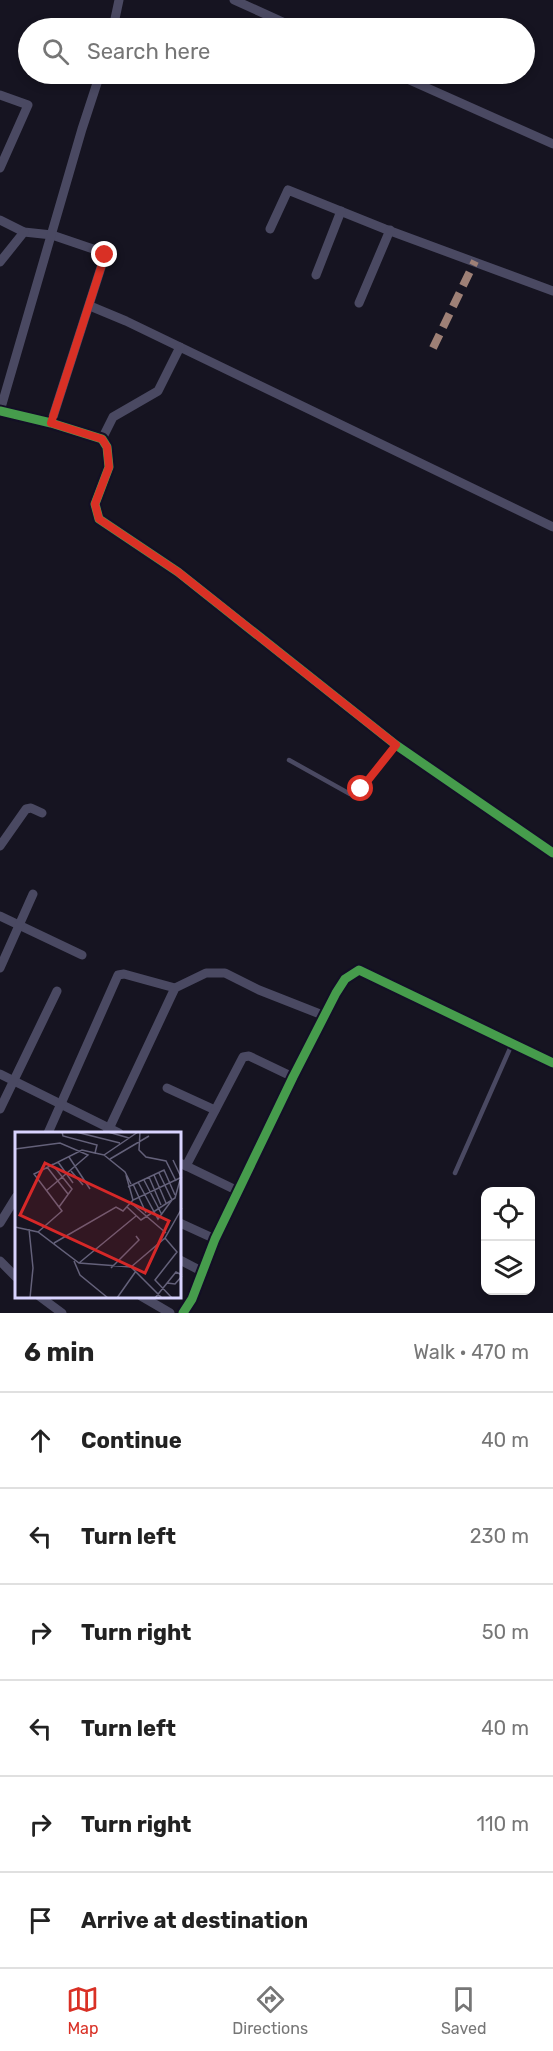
<!DOCTYPE html>
<html lang="en">
<head>
<meta charset="utf-8">
<style>
	body { margin:0; font-family:Rubik,sans-serif; background:#f6f6f6; color:#222 }
	.controls { position:absolute; right:18px; bottom:18px; display:grid; overflow:hidden; border-radius:12px; box-shadow:0 3px 9px #0003 }
	.controls button { width:54px; height:54px; display:grid; place-items:center; padding:0; border:0; border-bottom:2px solid #e0e0e0; background:#fff; color:#222; font:30px sans-serif }
	.stop { position:absolute; width:18px; height:18px; margin:-14px; border:4px solid #d93025; border-radius:50%; background:#fff }
	.stop.end { background:#d93025; border-color:#fff; box-shadow:0 2px 6px #0008 }
	.list { margin:0; padding:0; list-style:none }
	h2 { display:flex; justify-content:space-between; align-items:center; height:78px; margin:0; padding:0 24px; font-size:26px }
	h2 small { font-size:20px; font-weight:400; color:#767676 }
	.list li { display:grid; grid-template-columns:39px 1fr auto; gap:18px; align-items:center; box-sizing:border-box; height:96px; padding:0 24px; border-top:2px solid #e0e0e0 }
	.list b { display:block; font-size:22px; white-space:nowrap }
	.list em { font-size:20px; font-style:normal; color:#767676 }
	.icon { flex:none; width:33px; height:33px; fill:none; stroke:currentColor; stroke-width:2; stroke-linecap:round; stroke-linejoin:round }
	.map { position:relative; flex:none; width:553px; height:1313px; overflow:hidden }
	.search { position:absolute; background:#fff; box-shadow:0 3px 9px #0003; left:18px; right:18px; top:18px; height:66px; display:flex; align-items:center; gap:15px; box-sizing:border-box; padding:0 21px; border-radius:33px; color:#767676; font-size:22px }
	.sheet { height:654px; background:#fff }
	nav { display:flex; justify-content:space-around; align-items:center; box-sizing:border-box; height:84px; border-top:2px solid #e0e0e0; background:#fff; font-size:16px; color:#767676 }
	nav a { display:grid; justify-items:center; gap:3px }
	nav .on { color:#d93025 }
	.map>svg:first-child { display:block }
	.lines { fill:none; stroke-linecap:round; stroke-linejoin:round }
	.lane { stroke:#4a4962; stroke-width:4.5 }
	.street { stroke:#4a4962; stroke-width:9 }
	.quiet { stroke:#9e8076; stroke-width:8; stroke-dasharray:15 8; stroke-linecap:butt }
	.cycleway-casing { stroke:#130f26; stroke-width:13 }
	.cycleway { stroke:#469c4c; stroke-width:9 }
	.route { stroke:#d93025; stroke-width:8 }
	.inset-road { fill:none; stroke:#64617a; stroke-width:1.5 }
	.view { fill:#d62828; fill-opacity:0.15; stroke:#d62828; stroke-width:3 }
	.inset-edge { fill:none; stroke:#d9d4ff; stroke-width:3 }
</style>
</head>
<body>
<div class="map">
<svg width="553" height="1313" viewBox="0 0 553 1313">
	<rect width="100%" height="100%" fill="#161421"/>
	<g class="lines">
		<g class="lane">
			<path d="M289,760L350,794L361,789L396,745"/>
			<path d="M455,1173L512,1044"/>
		</g>
		<g class="street">
			<path d="M234,0L296,28"/>
			<path d="M113,28L119,0"/>
			<path d="M396,74L553,144"/>
			<path d="M0,95L28,105L0,168"/>
			<path d="M0,220L24,232L52,235L99,251L105,255L51,423"/>
			<path d="M270,229L288,190L385,229L553,291"/>
			<path d="M0,262L24,232"/>
			<path d="M316,275L341,211"/>
			<path d="M359,303L390,230"/>
			<path d="M90,306L126,321L553,527"/>
			<path d="M0,411L51,423L102,439L107,447L109,467L95,504L99,519L178,572L396,745L553,853"/>
			<path d="M0,411L82,129L100,74"/>
			<path d="M102,439L113,417L158,391L180,347"/>
			<path d="M0,846L26,809L31,808L42,813"/>
			<path d="M0,916L82,955"/>
			<path d="M0,968L33,894"/>
			<path d="M0,1074L119,1133"/>
			<path d="M167,1088L215,1110"/>
			<path d="M0,1109L57,991"/>
			<path d="M48,1133L118,975L124,974L175,988"/>
			<path d="M107,1133L175,988L206,973H225L259,990L325,1016"/>
			<path d="M180,1163L238,1191"/>
			<path d="M186,1166L243,1057L249,1056L293,1077"/>
			<path d="M0,1223L16,1197"/>
			<path d="M180,1223L215,1239"/>
			<path d="M180,1260L203,1272"/>
			<path d="M0,1261L16,1277"/>
			<path d="M39,1296L62,1313"/>
			<path d="M141,1296L170,1313"/>
			<path d="M183,1313L192,1299L215,1239L293,1077L336,993L345,979L359,970L553,1063"/>
		</g>
		<path class="quiet" d="M433,348L475,261"/>
		<g class="cycleway-casing">
			<g id="cycleway">
				<path d="M0,411L51,423L102,439L107,447L109,467L95,504L99,519L178,572L396,745L553,853"/>
				<path d="M183,1313L192,1299L215,1239L293,1077L336,993L345,979L359,970L553,1063"/>
			</g>
		</g>
		<use href="#cycleway" class="cycleway"/>
	</g>
	<g class="lines">
		<path class="route" d="M105,255L51,423L102,439L107,447L109,467L95,504L99,519L178,572L396,745L361,789"/>
	</g>
	<g transform="translate(15 1132)">
		<rect width="166" height="166" fill="#161421"/>
		<path class="inset-road" d="M61,0L105,11M93,0L114,6M125,0L124,18L131,25L151,29L161,49M0,17L45,11L73,23L31,59M80,21L89,23L123,0M89,23L110,40L116,52M54,25L75,57M95,27L134,4M158,28L166,45M43,30L58,51M37,32L57,57L44,75M32,35L53,62M56,39L68,53M111,43L118,68M139,43L151,71M134,45L146,73M129,48L147,83M123,50L143,87L157,68L144,41M118,52L131,81M113,55L149,38L160,63M116,71L151,101M112,75L126,88L160,66L165,48M0,95L23,100L64,131L116,135L147,166M14,97L18,136L15,166M23,100L47,79L19,42L67,18L80,21L82,13L48,4L47,0M150,106L162,120L140,148L157,166M39,111L101,75L108,79L118,68L167,45M59,129L65,143L93,166M64,131L121,84M116,135L150,106L167,76M96,136L124,108L121,104M152,151L160,152L167,144M102,166L121,139M140,166L161,140L167,143"/>
		<path class="view" d="M30,31L154,89L130,141L5,83Z"/>
		<rect width="166" height="166" class="inset-edge"/>
	</g>
</svg>
<div class="controls">
<button><svg class="icon" aria-label="locate" viewBox="0 0 24 24"><circle cx="12" cy="12" r="6"/><path d="M12 2v4M12 18v4M2 12h4M18 12h4"/></svg></button>
<button><svg class="icon" aria-label="layers" viewBox="0 0 24 24"><path d="M12 4l9 5-9 5-9-5zM3 14l9 5 9-5"/></svg></button>
</div>
<div class="stop" style="left:361px;top:789px"></div>
<div class="stop end" style="left:105px;top:255px"></div>
<div class="search"><svg class="icon" aria-label="search" viewBox="0 0 24 24"><circle cx="10" cy="10" r="6"/><path d="M15 15l6 6"/></svg>Search here</div>
</div>
<section class="sheet">
<h2>6 min<small>Walk · 470 m</small></h2>
<ul class="list">
<li><svg class="icon" aria-label="ahead" viewBox="0 0 24 24"><path d="M12 20V5M6 11l6-6 6 6"/></svg><div><b>Continue</b></div><em>40 m</em></li>
<li><svg class="icon" aria-label="left" viewBox="0 0 24 24"><path d="M17 20v-9H6M10 6l-5 5 5 5"/></svg><div><b>Turn left</b></div><em>230 m</em></li>
<li><svg class="icon" aria-label="right" viewBox="0 0 24 24"><path d="M7 20v-9h11M14 6l5 5-5 5"/></svg><div><b>Turn right</b></div><em>50 m</em></li>
<li><svg class="icon" aria-label="left" viewBox="0 0 24 24"><path d="M17 20v-9H6M10 6l-5 5 5 5"/></svg><div><b>Turn left</b></div><em>40 m</em></li>
<li><svg class="icon" aria-label="right" viewBox="0 0 24 24"><path d="M7 20v-9h11M14 6l5 5-5 5"/></svg><div><b>Turn right</b></div><em>110 m</em></li>
<li><svg class="icon" aria-label="arrive" viewBox="0 0 24 24"><path d="M6 21V4h12l-3 4 3 4H6"/></svg><div><b>Arrive at destination</b></div></li>
</ul>
</section>
<nav>
<a class="on"><svg class="icon" aria-label="map" viewBox="0 0 24 24"><path d="M3 6l6-2 6 2 6-2v14l-6 2-6-2-6 2zM9 4v14M15 6v14"/></svg>Map</a>
<a><svg class="icon" aria-label="directions" viewBox="0 0 24 24"><path d="M12 3l9 9-9 9-9-9zM9 14v-3h6M13 9l2 2-2 2"/></svg>Directions</a>
<a><svg class="icon" aria-label="saved" viewBox="0 0 24 24"><path d="M7 4h10v16l-5-4-5 4z"/></svg>Saved</a>
</nav>
</body>
</html>
